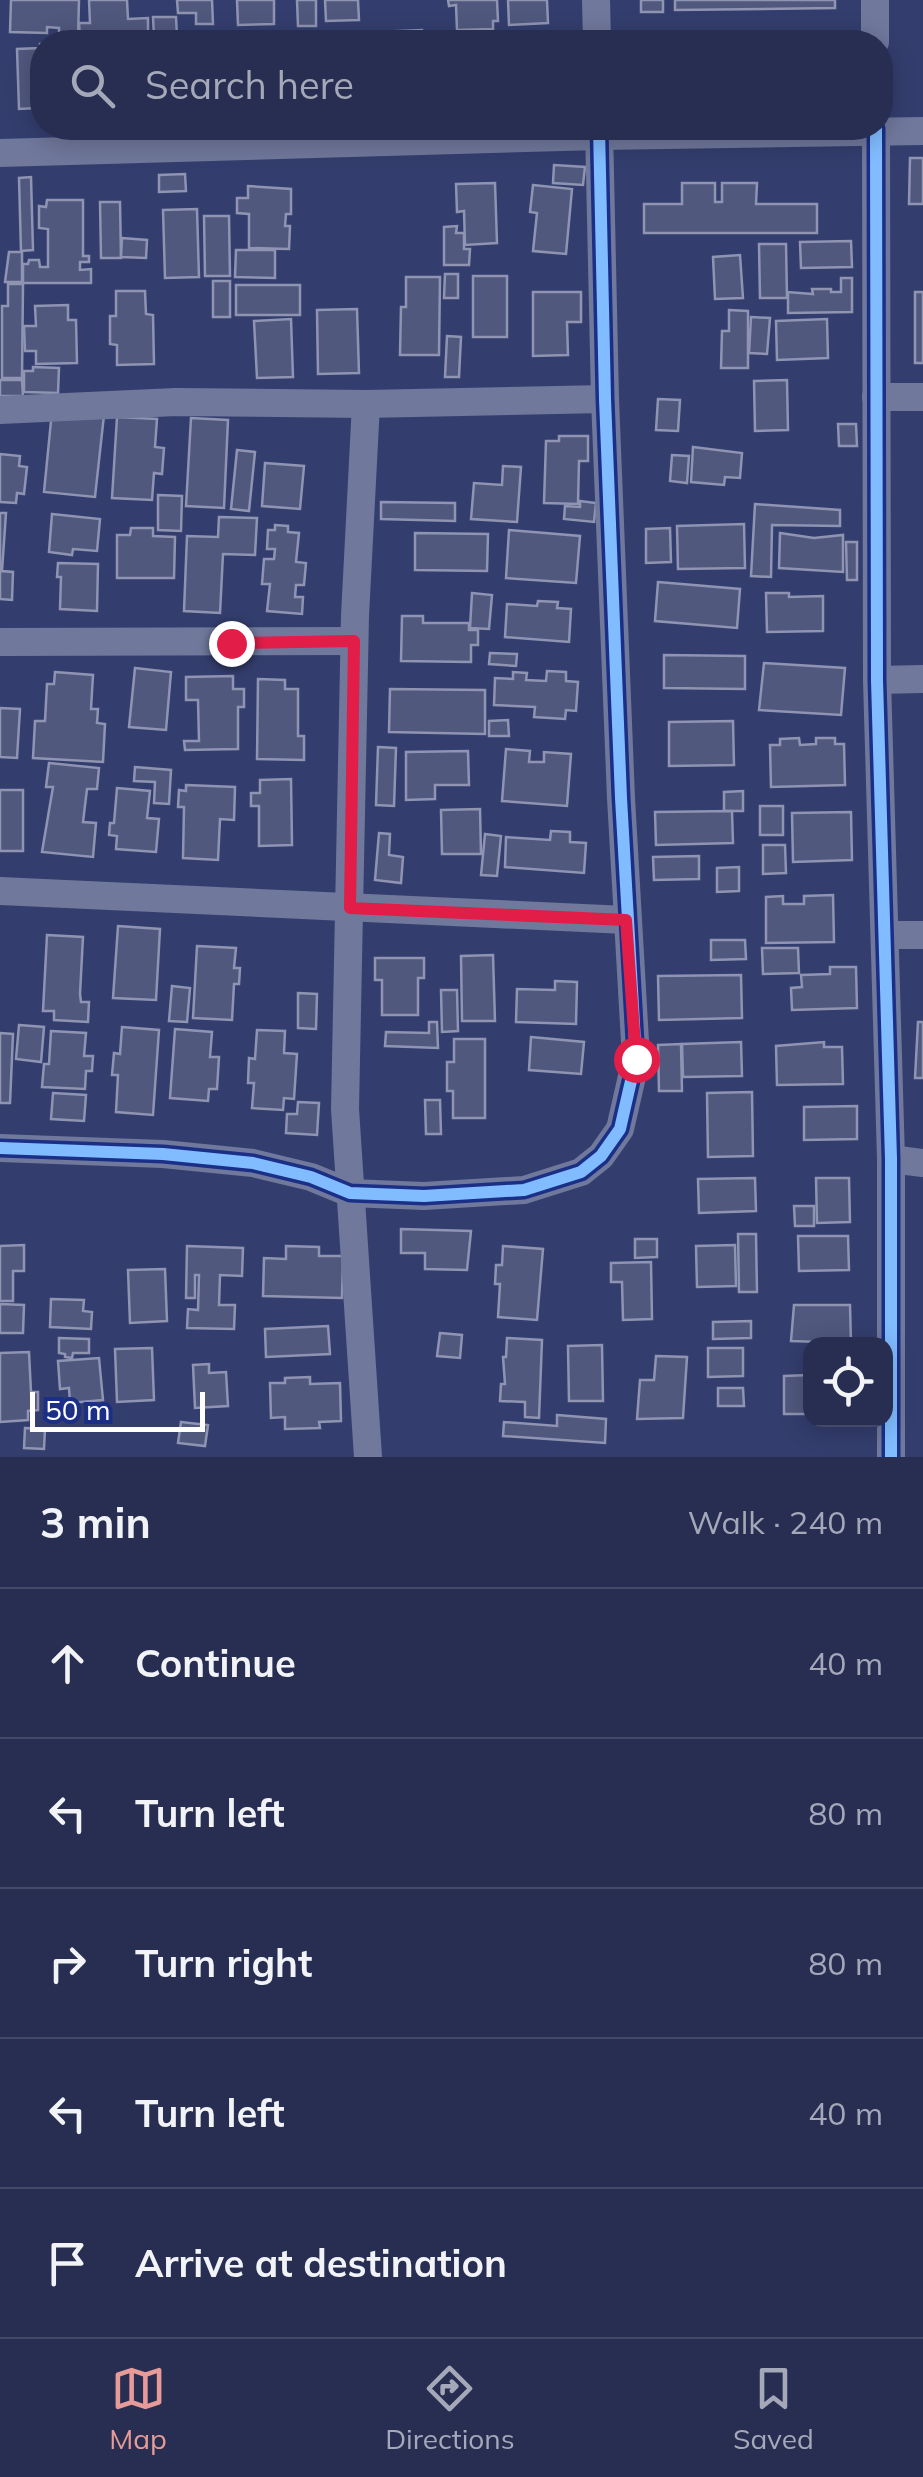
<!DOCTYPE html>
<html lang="en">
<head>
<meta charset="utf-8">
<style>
	body { margin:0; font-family:Mulish,sans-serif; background:#2f3659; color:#f1f3f6 }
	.controls { position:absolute; right:30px; bottom:30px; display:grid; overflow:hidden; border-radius:20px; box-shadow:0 5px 25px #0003 }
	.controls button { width:90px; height:90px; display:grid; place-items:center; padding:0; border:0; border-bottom:2px solid #434a69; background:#272e52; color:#f1f3f6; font:50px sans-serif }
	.scale { position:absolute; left:30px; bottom:25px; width:175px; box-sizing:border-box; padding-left:10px; border:5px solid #fff; border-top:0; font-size:28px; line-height:35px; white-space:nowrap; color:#fff; -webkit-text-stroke:8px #1b2f86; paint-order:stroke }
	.stop { position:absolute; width:30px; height:30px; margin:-22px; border:8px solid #e11d48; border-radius:50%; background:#fff }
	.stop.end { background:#e11d48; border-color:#fff; box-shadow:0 2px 10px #0008 }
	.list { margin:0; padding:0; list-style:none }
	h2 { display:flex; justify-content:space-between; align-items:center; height:130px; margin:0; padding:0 40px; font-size:42px }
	h2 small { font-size:32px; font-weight:400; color:#a4a8b8 }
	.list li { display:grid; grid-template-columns:65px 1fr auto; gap:30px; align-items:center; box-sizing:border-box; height:150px; padding:0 40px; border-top:2px solid #434a69 }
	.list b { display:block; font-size:38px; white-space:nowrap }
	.list em { font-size:32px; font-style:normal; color:#a4a8b8 }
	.icon { flex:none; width:55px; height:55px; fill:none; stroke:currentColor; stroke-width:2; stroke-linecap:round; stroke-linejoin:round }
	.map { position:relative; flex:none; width:923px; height:1457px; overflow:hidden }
	.search { position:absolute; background:#272e52; box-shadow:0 5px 25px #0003; left:30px; right:30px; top:30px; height:110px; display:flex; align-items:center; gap:25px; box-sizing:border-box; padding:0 35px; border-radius:40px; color:#a4a8b8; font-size:38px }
	.sheet { height:880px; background:#272e52 }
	nav { display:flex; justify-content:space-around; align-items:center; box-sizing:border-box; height:140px; border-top:2px solid #434a69; background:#272e52; font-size:28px; color:#a4a8b8 }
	nav a { display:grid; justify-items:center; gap:5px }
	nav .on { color:#e69b98 }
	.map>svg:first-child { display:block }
	.building { fill:#50587e; stroke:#8e94b2; stroke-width:2.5 }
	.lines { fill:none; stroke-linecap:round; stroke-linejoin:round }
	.minor { stroke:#70789c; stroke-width:28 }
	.cycleway-casing { stroke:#1b2f86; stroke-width:19 }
	.cycleway { stroke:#80bcff; stroke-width:12 }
	.route { stroke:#e11d48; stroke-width:12 }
</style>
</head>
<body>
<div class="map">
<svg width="923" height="1457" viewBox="0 0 923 1457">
	<rect width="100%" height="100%" fill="#343e6e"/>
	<g class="building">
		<path d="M11,0H79L78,38L59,37V28L47,27V33L10,32Z"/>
		<path d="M89,0H127L128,19L148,18V34L80,37L79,23H90Z"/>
		<path d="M177,0H212L213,24H196V13H178Z"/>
		<path d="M237,0H274V24L238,25Z"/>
		<path d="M297,0H316V26H298Z"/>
		<path d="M325,0H358L359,20L326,21Z"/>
		<path d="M448,0H497L498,21H493V29L457,30L456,5L449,6Z"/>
		<path d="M508,0H547L548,23L509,25Z"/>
		<rect x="641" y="0" width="22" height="12"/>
		<path d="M675,0H835V8L675,10Z"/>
		<path d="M153,17H176L177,36L154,37Z"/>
		<path d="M422,30L423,42H376V32Z"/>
		<path d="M40,44H42V102H38L37,108L19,109L17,49L40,48Z"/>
		<path d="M910,158H923V204H909Z"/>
		<path d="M554,165L585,167L583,185L553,183Z"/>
		<path d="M185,174L186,191L159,192V175Z"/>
		<path d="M31,177L33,250L21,251L19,178Z"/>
		<path d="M495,183L497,243L465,245L464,211L457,212L456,184Z"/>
		<path d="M682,183H715V202H722V183H757L756,204H817V233H644V204H682Z"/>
		<path d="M533,185L572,189L566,254L533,251L537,213L530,212Z"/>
		<path d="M248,186L291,189V214H286L285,226H290L289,249L249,248V214L237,213V198H248Z"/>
		<path d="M47,200H83V256H89V262H80V270L91,269V283H23V264H28L29,260H39L40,267H48V229L39,228V206L46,207Z"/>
		<path d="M100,202H120L121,258H101Z"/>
		<path d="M197,209L199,277L165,278L163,210Z"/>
		<path d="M204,216H229L230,276H205Z"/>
		<path d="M457,226L456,233H464V249H470L469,265H444V227Z"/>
		<path d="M122,238L147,240L146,258L121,257Z"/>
		<path d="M851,241L852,267L801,268L800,242Z"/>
		<path d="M759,244H786L787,298H760Z"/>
		<path d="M236,250H275V278L235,277Z"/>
		<path d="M9,252H22V282H5Z"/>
		<path d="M740,255L743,298L715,299L713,257Z"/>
		<path d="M445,274H458V298H444Z"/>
		<rect x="473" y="276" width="34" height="61"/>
		<path d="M406,277H440L439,355H400L401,307H406Z"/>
		<path d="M841,278H852V312L788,313V292L813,294L812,289H831V292H841Z"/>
		<rect x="213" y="281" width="17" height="36"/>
		<path d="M8,284H23L22,378H2V306H8Z"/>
		<rect x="236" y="285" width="64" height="30"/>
		<path d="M116,291H145L146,314L153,315L154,364L117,365V345L110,344V316H116Z"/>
		<path d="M533,292H581V322H567L568,355L533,356Z"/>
		<rect x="915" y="292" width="8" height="71"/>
		<path d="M68,305V320H76L77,363L36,364V351H25L24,326H36L35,306Z"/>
		<path d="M357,309L359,373L318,374L317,310Z"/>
		<path d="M729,310L748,311V368H721L722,331H729Z"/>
		<path d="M751,317L770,318L767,354L749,353Z"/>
		<path d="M291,319L293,377L257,378L254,321Z"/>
		<path d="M827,319L828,358L777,360L776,321Z"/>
		<path d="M447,336L461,337L459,377H445Z"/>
		<path d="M33,367L59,368L58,393L24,392V371H33Z"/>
		<path d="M0,380H22L23,396H0Z"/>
		<path d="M787,380L788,430L755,431L754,381Z"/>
		<path d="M658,399L680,400L678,431L656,430Z"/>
		<path d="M52,411L104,415L95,497L44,492Z"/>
		<path d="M117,417L157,419L155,447L164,448L162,474L154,473L152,500L112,498Z"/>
		<path d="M191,418L228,420L224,508L186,506Z"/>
		<path d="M838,424H856L857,446H839Z"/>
		<path d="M559,436H588V461H579L578,504L544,503L546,441H559Z"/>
		<path d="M693,447L742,453L740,478L725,477L724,485L691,482Z"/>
		<path d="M237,450L255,452L249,511L231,509Z"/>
		<path d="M0,454L20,456L19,466L27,467L24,494L17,493L16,503L0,502Z"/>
		<path d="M672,455L689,456L687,483L670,481Z"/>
		<path d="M265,463L304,466L300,509L262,506Z"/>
		<path d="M503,466L521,467L517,522L471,519L474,483L502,485Z"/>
		<path d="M158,495L182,496L181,531L158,530Z"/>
		<path d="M580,501L596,503L594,522L564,519L565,506L580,507Z"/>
		<path d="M381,502L455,503V521L381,519Z"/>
		<path d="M755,504L840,510V526L772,525L771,577L751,576Z"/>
		<path d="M0,513H6L2,571L13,572L12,600L0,599Z"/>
		<path d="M52,514L100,519L97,551L73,549L72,555L49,552Z"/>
		<path d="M219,517L257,518L255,555L223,554L220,613L184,611L187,536L218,537Z"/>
		<path d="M744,524L745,568L678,569L677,526Z"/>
		<path d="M275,525L288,526V532L299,533L296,562L306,563L304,585H296L295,597H303L302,614L267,611L270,584H262L264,559H274L275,549H267L268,530H275Z"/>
		<path d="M131,528H153V536L175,537L174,578H117V535H130Z"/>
		<path d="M670,528L671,562L646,563V529Z"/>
		<path d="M509,530L580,536L576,583L506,578Z"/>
		<path d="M415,533L488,534L487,571L415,570Z"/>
		<path d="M780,533L814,538L843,535V572L779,568Z"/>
		<path d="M846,542H857V580H847Z"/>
		<path d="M58,563L98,564L97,611L60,609L61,577H57Z"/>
		<path d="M658,582L740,589L737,628L655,621Z"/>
		<path d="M472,593L492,595L489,629L470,628Z"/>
		<path d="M766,593H789V597L823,596V631L767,632Z"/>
		<path d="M538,601L558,602L557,608L571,609L569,642L505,637L507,604L537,606Z"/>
		<path d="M402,616H423V623H469V630H478V645H471V662L401,661Z"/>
		<path d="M490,653L517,654L516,666L489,664Z"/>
		<path d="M664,655L745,656V689L664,688Z"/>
		<path d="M764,663L845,668L841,715L759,710Z"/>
		<path d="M135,668L171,672L166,730L129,727Z"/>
		<path d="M547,671L566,672V681L578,682L576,711L566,710L565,719L534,717L535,707L494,705L495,678L513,679V672L527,673L526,680L546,681Z"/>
		<path d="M55,672L93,675L91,709H98L97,723L105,724L103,762L33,758L35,721H45L47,684H54Z"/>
		<path d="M233,676V689H244V707H238V749L185,750L184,741H199L198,700H186V677Z"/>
		<path d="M258,679L285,680V689H298V736H304V760L257,759Z"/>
		<path d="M390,689L485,690V734L389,732Z"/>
		<path d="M0,708L20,709L17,758L0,757Z"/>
		<path d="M508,720L509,736H489V721Z"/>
		<path d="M733,721L734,765L669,766V722Z"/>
		<path d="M799,738L800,745L816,744V738H835V744H844L845,785L771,787L770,745H780V739Z"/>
		<path d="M378,747L396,748L394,806L376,805Z"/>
		<path d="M506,749L530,751L529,762H544V752L571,754L567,806L502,801Z"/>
		<path d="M468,751L469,785H435V799L406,800V752Z"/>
		<path d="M49,763L99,768L97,789H87L83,822L96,823L93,857L42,852L53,787H46Z"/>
		<path d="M135,767L171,770L169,804L154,803L155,782L134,781Z"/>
		<path d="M291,779L292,845L259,846V806H251V793H260V780Z"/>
		<path d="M186,785L235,787L234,820L220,819L218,860L183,858L184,807H178L179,790L186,791Z"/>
		<path d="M117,788L150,791L147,818L159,819L156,852L116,849L117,836L109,835L110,823H114Z"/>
		<rect x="0" y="790" width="23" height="61"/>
		<path d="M743,791V811H724V792Z"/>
		<rect x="760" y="806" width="23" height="29"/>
		<path d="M480,809L481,854H442L441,810Z"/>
		<path d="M732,811L733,843L656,845L655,812Z"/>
		<path d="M851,812L852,860L793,862L792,813Z"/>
		<path d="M551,831L570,832V842L586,843L584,873L505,867L506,837L550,840Z"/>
		<path d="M379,833L390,834L389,855L403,857L401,883L375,880Z"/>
		<path d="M485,834L501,836L497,876L481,875Z"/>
		<path d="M763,845H785L786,873L763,874Z"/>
		<path d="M699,856V879L654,880L653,857Z"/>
		<path d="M739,867V891L717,892V868Z"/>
		<path d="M833,895L834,942L766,943V897L783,896V904H804V896Z"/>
		<path d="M118,926L160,929L156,1000L113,998Z"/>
		<path d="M47,935L83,937L80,994L81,1002H89L88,1022L54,1020V1011H43Z"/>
		<path d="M711,940H745L746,959L711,960Z"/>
		<path d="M197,946L236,948L234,968H240L239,984H234L232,1020L193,1018Z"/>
		<path d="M762,948H798L799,973L763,974Z"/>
		<path d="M493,955L495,1021H462L461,956Z"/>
		<path d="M375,958H424V978H418V1015H382V980H375Z"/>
		<path d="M830,967H856L857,1008L792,1010L791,988L802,987L801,975L830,974Z"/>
		<path d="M741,975L742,1018L659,1020L658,976Z"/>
		<path d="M555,981L577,982L576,1024L516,1022L517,989L555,990Z"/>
		<path d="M172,986L190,988L187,1022L169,1021Z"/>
		<path d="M441,990H457L458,1031L442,1032Z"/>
		<path d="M298,993L317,994L316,1029L298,1028Z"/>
		<path d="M429,1022H437L438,1048L385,1046L386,1032L429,1033Z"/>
		<path d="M918,1022H923V1078H915Z"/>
		<path d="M19,1025L44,1027L41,1062L16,1059Z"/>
		<path d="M122,1027L159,1030L153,1115L116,1112L118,1075H112L114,1053L120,1054Z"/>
		<path d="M175,1029L212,1032L210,1057H219L217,1089H209L208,1101L170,1098Z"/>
		<path d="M257,1030L285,1031L284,1053L297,1054L294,1099L284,1098L283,1110L252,1108L254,1083H248L249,1058L255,1059Z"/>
		<path d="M51,1031L86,1033L84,1056H93L92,1071H86L85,1089L42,1087L44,1064H49Z"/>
		<path d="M0,1033L13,1034L10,1103H0Z"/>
		<path d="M531,1037L584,1042L581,1074L529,1070Z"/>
		<path d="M454,1039H485V1118H453V1091H447V1062H454Z"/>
		<path d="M741,1042L742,1076L683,1077L682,1044Z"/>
		<path d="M824,1042V1047H842L843,1084L777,1085L776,1046Z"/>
		<path d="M681,1044L682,1091H659L658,1045Z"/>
		<path d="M752,1092L753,1156L708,1157L707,1093Z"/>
		<path d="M53,1093L86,1095L84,1121L51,1119Z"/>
		<path d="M425,1100H440L441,1134H426Z"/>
		<path d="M298,1102L319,1103L317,1135L286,1133L287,1114H297Z"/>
		<path d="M857,1106V1139L804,1140V1107Z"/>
		<path d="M755,1178L756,1211L699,1213L698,1179Z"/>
		<path d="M816,1178H849L850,1222L817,1223Z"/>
		<path d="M794,1206H814V1226H795Z"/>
		<path d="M401,1229L471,1231L467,1270L425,1269V1253H401Z"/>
		<path d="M738,1234H756L757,1292H739Z"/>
		<path d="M798,1236H848L849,1270L799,1271Z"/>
		<path d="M635,1239H657V1257L635,1258Z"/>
		<path d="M24,1245V1271H13V1301H0V1246Z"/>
		<path d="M735,1245L736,1286L697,1287L696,1246Z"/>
		<path d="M187,1246L243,1248L242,1276L220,1275L219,1305H235L234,1329L187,1328L188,1309L198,1310L199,1275H195V1298H186Z"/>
		<path d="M286,1246L319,1247V1256H343L342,1298L263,1296L264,1258L286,1259Z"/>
		<path d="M503,1246L543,1249L537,1320L498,1317L500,1284H495L496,1265H502Z"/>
		<path d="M651,1262L652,1319L623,1320L622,1282H611V1263Z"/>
		<path d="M165,1269L167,1321L130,1323L128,1270Z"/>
		<path d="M51,1299L84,1300L83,1311L92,1312L91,1329L50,1327Z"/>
		<path d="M0,1304L24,1305L23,1333H0Z"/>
		<path d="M794,1305H850L851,1343L791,1341Z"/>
		<path d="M751,1321V1338L713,1339V1322Z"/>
		<path d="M328,1326L330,1354L266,1357L265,1329Z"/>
		<path d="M440,1333L462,1335L460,1358L437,1356Z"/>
		<path d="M59,1338L89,1339V1353H73L72,1358L65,1357V1354L59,1353Z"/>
		<path d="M507,1338L542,1340L539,1418L525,1417V1402L500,1401L501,1384H505L503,1357H506Z"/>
		<path d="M602,1345L603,1401H569L568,1346Z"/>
		<path d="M152,1348L154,1400L117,1402L115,1349Z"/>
		<path d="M708,1348H743V1376L708,1377Z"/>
		<path d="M29,1352L31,1392H38V1410L28,1411V1420L0,1422V1353Z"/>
		<path d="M656,1356L687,1357L683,1418L637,1419L640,1380H654Z"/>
		<path d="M99,1358L103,1400L70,1403L69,1388L60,1389L58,1361Z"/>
		<path d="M209,1364V1373L226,1372L228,1406L195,1408L193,1365Z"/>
		<path d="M810,1375V1414H784V1376Z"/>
		<path d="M310,1377V1384L340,1383L341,1421L319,1422L320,1428L285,1429V1417L271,1418L270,1383H285V1378Z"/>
		<path d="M718,1388H743L744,1406H718Z"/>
		<path d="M557,1415L606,1419L605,1443L503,1436L504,1422L557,1426Z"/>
		<path d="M181,1422L208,1425L205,1446L178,1443Z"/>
		<path d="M25,1428L45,1429L44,1449L24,1448Z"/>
	</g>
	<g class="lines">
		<g class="minor">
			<path d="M596,0L597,42"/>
			<path d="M875,0V42"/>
			<path d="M876,128L877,680L891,1159V1457"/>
			<path d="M0,153L599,136L923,131"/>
			<path d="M876,397H923"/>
			<path d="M366,404L355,616L345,1109L368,1457"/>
			<path d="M0,410L176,402L366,404L605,399"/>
			<path d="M0,642L354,641"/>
			<path d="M877,680L923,679"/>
			<path d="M0,891L626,920"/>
			<path d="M886,935H923"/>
			<path d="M0,1148L163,1154L253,1163L311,1177L350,1193L424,1196L524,1190L581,1172L601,1156L620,1129L636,1059L621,798L605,399L599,128"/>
			<path d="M891,1159L923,1163"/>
		</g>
		<g class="cycleway-casing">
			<g id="cycleway">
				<path d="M876,128L877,680L891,1159V1457"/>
				<path d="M0,1148L163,1154L253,1163L311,1177L350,1193L424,1196L524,1190L581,1172L601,1156L620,1129L636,1059L621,798L605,399L599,128"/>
			</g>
		</g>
		<use href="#cycleway" class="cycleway"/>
	</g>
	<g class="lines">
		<path class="route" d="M231,643L354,641L350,908L626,920L636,1059"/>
	</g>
</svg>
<div class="controls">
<button><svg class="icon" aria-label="locate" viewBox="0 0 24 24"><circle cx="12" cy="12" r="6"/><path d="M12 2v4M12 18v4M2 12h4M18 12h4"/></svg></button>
</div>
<div class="scale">50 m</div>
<div class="stop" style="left:636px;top:1059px"></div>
<div class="stop end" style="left:231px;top:643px"></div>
<div class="search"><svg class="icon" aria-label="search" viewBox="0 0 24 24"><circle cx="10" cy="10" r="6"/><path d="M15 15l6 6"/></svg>Search here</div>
</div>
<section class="sheet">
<h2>3 min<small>Walk · 240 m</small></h2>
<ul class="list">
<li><svg class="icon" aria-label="ahead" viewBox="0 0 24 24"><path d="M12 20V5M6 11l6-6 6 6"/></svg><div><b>Continue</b></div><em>40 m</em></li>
<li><svg class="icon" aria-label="left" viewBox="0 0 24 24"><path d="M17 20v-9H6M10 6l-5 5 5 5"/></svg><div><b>Turn left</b></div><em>80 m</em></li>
<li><svg class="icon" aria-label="right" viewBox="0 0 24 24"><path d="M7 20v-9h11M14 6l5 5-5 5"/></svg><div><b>Turn right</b></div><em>80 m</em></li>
<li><svg class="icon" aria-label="left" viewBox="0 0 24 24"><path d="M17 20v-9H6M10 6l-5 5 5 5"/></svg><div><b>Turn left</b></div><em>40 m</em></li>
<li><svg class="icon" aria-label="arrive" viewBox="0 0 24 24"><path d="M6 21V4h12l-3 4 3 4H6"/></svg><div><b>Arrive at destination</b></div></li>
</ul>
</section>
<nav>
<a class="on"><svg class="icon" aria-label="map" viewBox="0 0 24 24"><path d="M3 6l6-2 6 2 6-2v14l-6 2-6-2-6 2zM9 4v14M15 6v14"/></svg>Map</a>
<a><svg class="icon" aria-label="directions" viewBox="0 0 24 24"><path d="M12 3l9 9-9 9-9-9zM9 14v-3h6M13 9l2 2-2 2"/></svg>Directions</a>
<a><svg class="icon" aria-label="saved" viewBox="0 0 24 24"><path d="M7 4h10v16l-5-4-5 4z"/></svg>Saved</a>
</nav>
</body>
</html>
